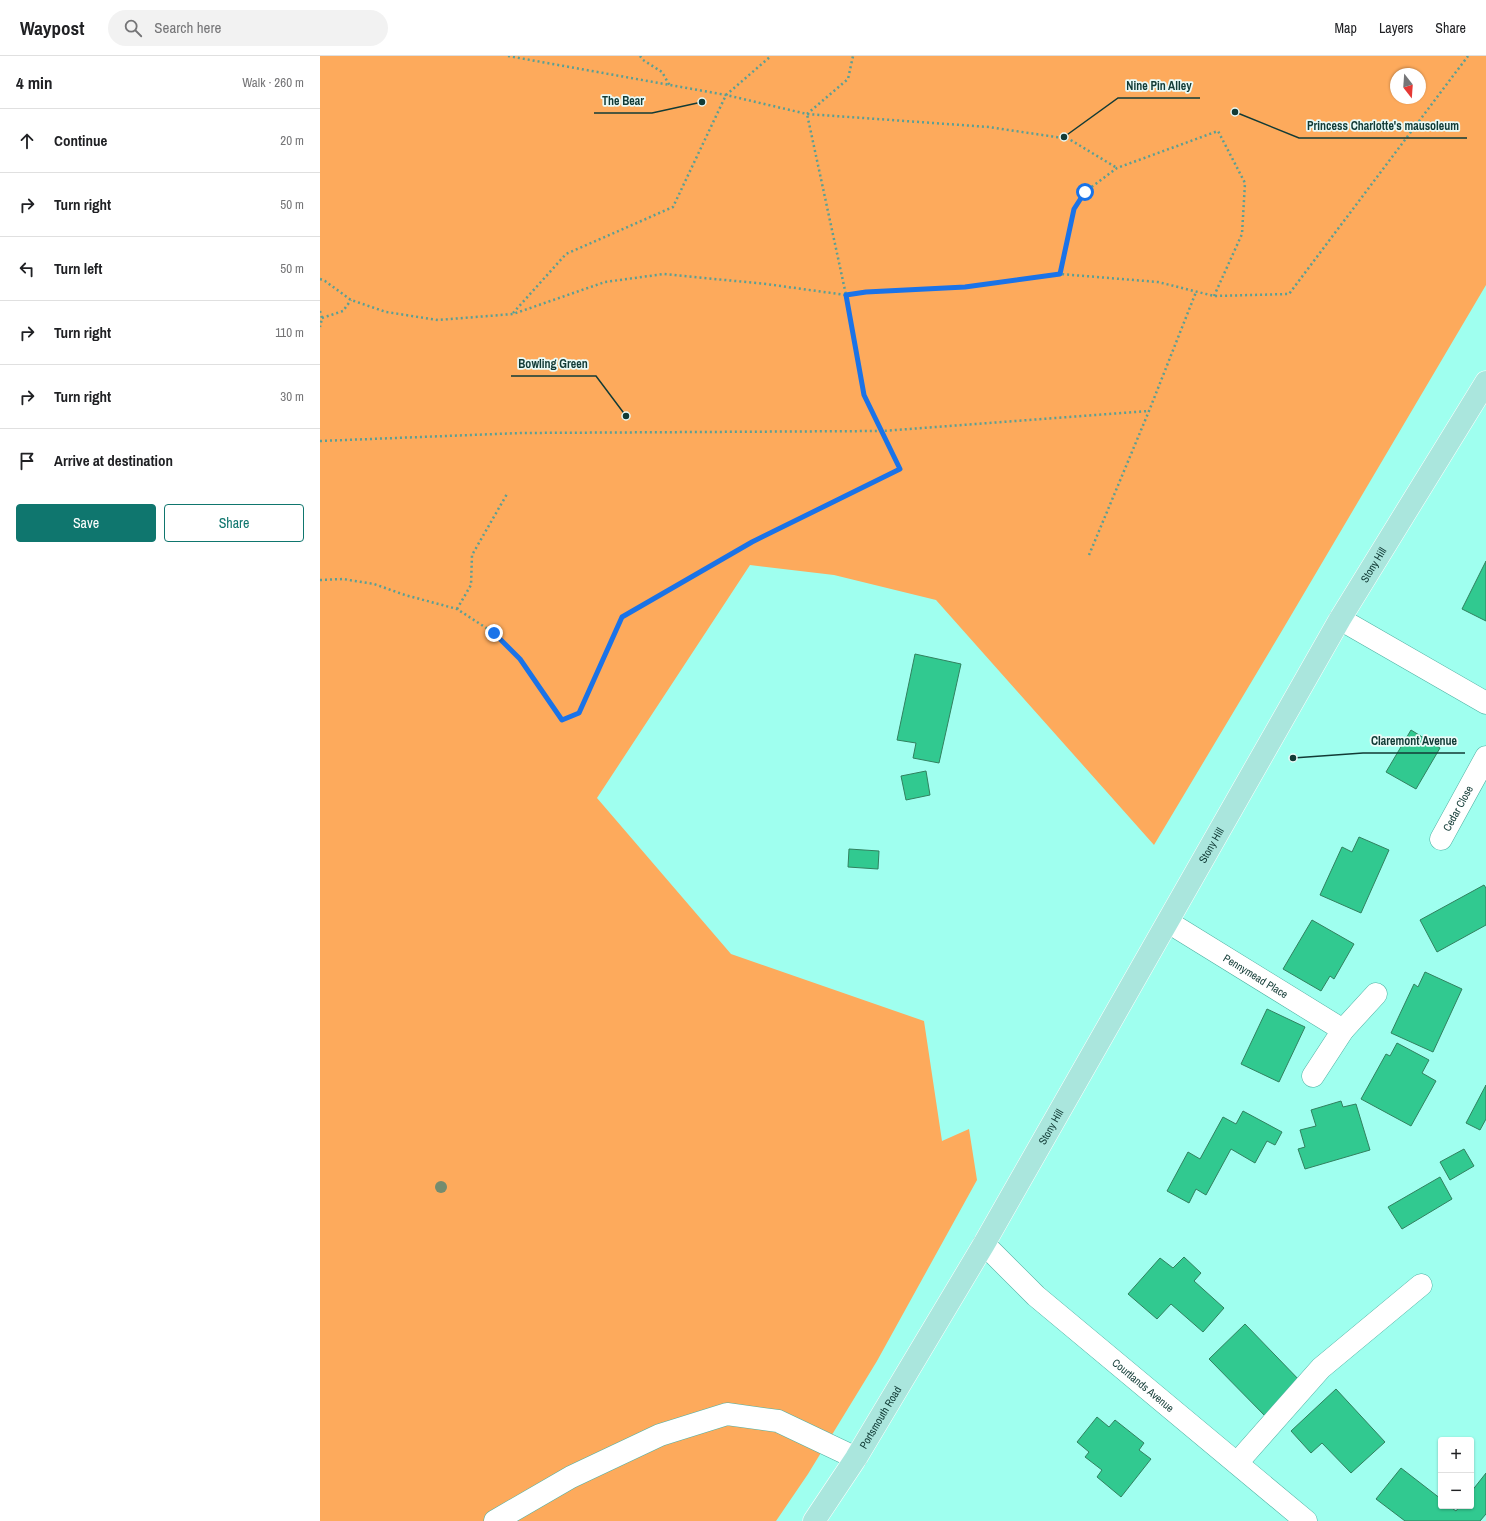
<!DOCTYPE html>
<html lang="en">
<head>
<meta charset="utf-8">
<style>
	body { margin:0; font-family:"Archivo Narrow",sans-serif; background:#f2f2f2; color:#202124 }
	.controls { position:absolute; right:12px; bottom:12px; display:grid; overflow:hidden; border-radius:4px; box-shadow:0 1px 3px #0004 }
	.controls button { width:36px; height:36px; display:grid; place-items:center; padding:0; border:0; border-bottom:1px solid #e0e0e0; background:#fff; color:#202124; font:20px sans-serif }
	.compass { position:absolute; left:1070px; top:12px; width:36px; height:36px; border-radius:50%; background:#fff; box-shadow:0 1px 3px #0004; rotate:163deg }
	.stop { position:absolute; width:12px; height:12px; margin:-9px; border:3px solid #1a73e8; border-radius:50%; background:#fff }
	.stop.end { background:#1a73e8; border-color:#fff; box-shadow:0 1px 4px #0008 }
	.list { margin:0; padding:0; list-style:none }
	h2 { display:flex; justify-content:space-between; align-items:center; height:52px; margin:0; padding:0 16px; font-size:17px }
	h2 small { font-size:13px; font-weight:400; color:#757577 }
	.list li { display:grid; grid-template-columns:26px 1fr auto; gap:12px; align-items:center; box-sizing:border-box; height:64px; padding:0 16px; border-top:1px solid #e0e0e0 }
	.list b { display:block; font-size:15px; white-space:nowrap }
	.list em { font-size:13px; font-style:normal; color:#757577 }
	.actions { display:flex; gap:8px; padding:12px 16px }
	.actions a { flex:1; padding:9px 0; border:1px solid #0f766e; border-radius:4px; text-align:center; font-size:14px; color:#0f766e }
	.actions .main { background:#0f766e; color:#fff }
	.icon { flex:none; width:22px; height:22px; fill:none; stroke:currentColor; stroke-width:2; stroke-linecap:round; stroke-linejoin:round }
	.map { position:relative; flex:none; width:1166px; height:1465px; overflow:hidden }
	header { display:flex; align-items:center; gap:24px; box-sizing:border-box; height:56px; padding:0 20px; background:#fff; border-bottom:1px solid #e0e0e0 }
	header strong { font-size:19px }
	nav { display:flex; gap:22px; margin-inline-start:auto; font-size:14px }
	.search { width:280px; height:36px; background:#f2f2f2; display:flex; align-items:center; gap:10px; box-sizing:border-box; padding:0 14px; border-radius:22px; color:#757577; font-size:15px }
	main { display:flex }
	aside { flex:1; background:#fff }
	.map>svg:first-child { display:block }
	.green { fill:#fdaa5c; fill-rule:evenodd }
	.building { fill:#31c990; stroke:#31815f }
	.lines { fill:none; stroke-linecap:round; stroke-linejoin:round }
	.minor-casing { stroke:#4fb0a2; stroke-width:23 }
	.major-casing { stroke:#fff; stroke-width:23 }
	.path { stroke:#5a9f94; stroke-width:2.5; stroke-dasharray:2 3; stroke-linecap:butt }
	.minor { stroke:#fff; stroke-width:22 }
	.major { stroke:#aae6dd; stroke-width:22 }
	.tree { fill:#748c6f }
	.route { stroke:#1a73e8; stroke-width:5 }
	.labels { text-anchor:middle; dominant-baseline:central; stroke-width:3.5; stroke-linejoin:round; paint-order:stroke }
	.street-label { font-size:11px; fill:#123b36; stroke:#eafbf8 }
	.leader { fill:none; stroke:#123b36; stroke-width:1.5 }
	.callout-dot { fill:#123b36; stroke:#eafbf8; stroke-width:1.5 }
	.callout-label { font-size:12px; text-anchor:middle; font-weight:bold; fill:#123b36; stroke:#eafbf8; stroke-width:3.5; stroke-linejoin:round; paint-order:stroke }
</style>
</head>
<body>
<header>
<strong>Waypost</strong>
<div class="search"><svg class="icon" aria-label="search" viewBox="0 0 24 24"><circle cx="10" cy="10" r="6"/><path d="M15 15l6 6"/></svg>Search here</div>
<nav><a>Map</a><a>Layers</a><a>Share</a></nav>
</header>
<main>
<aside>
<h2>4 min<small>Walk · 260 m</small></h2>
<ul class="list">
<li><svg class="icon" aria-label="ahead" viewBox="0 0 24 24"><path d="M12 20V5M6 11l6-6 6 6"/></svg><div><b>Continue</b></div><em>20 m</em></li>
<li><svg class="icon" aria-label="right" viewBox="0 0 24 24"><path d="M7 20v-9h11M14 6l5 5-5 5"/></svg><div><b>Turn right</b></div><em>50 m</em></li>
<li><svg class="icon" aria-label="left" viewBox="0 0 24 24"><path d="M17 20v-9H6M10 6l-5 5 5 5"/></svg><div><b>Turn left</b></div><em>50 m</em></li>
<li><svg class="icon" aria-label="right" viewBox="0 0 24 24"><path d="M7 20v-9h11M14 6l5 5-5 5"/></svg><div><b>Turn right</b></div><em>110 m</em></li>
<li><svg class="icon" aria-label="right" viewBox="0 0 24 24"><path d="M7 20v-9h11M14 6l5 5-5 5"/></svg><div><b>Turn right</b></div><em>30 m</em></li>
<li><svg class="icon" aria-label="arrive" viewBox="0 0 24 24"><path d="M6 21V4h12l-3 4 3 4H6"/></svg><div><b>Arrive at destination</b></div></li>
</ul>
<div class="actions"><a class="main">Save</a><a>Share</a></div>
</aside>
<div class="map">
<svg width="1166" height="1465" viewBox="0 0 1166 1465">
	<rect width="100%" height="100%" fill="#9fffef"/>
	<path class="green" d="M0,0H1166V229L963,573L834,789L616,544L514,519L430,509L277,742L411,898L604,965L622,1085L649,1073L657,1124L557,1305L488,1418L456,1465H0ZM1076,18H1100V42H1076Z"/>
	<g class="building">
		<path d="M1166,505V565L1142,553Z"/>
		<path d="M595,598L641,608L619,707L593,702L596,687L577,684Z"/>
		<path d="M1091,674L1120,692L1096,733L1066,716Z"/>
		<path d="M606,715L610,739L586,744L581,720Z"/>
		<path d="M1039,781L1069,794L1041,857L1000,839L1022,791L1032,796Z"/>
		<path d="M529,793L559,795L558,813L528,811Z"/>
		<path d="M1164,829L1166,832V869L1117,896L1100,864Z"/>
		<path d="M992,864L1034,888L1014,923L1010,920L1001,935L963,913Z"/>
		<path d="M1105,916L1142,933L1113,996L1071,977L1094,928L1098,931Z"/>
		<path d="M947,953L985,971L959,1026L921,1008Z"/>
		<path d="M1077,987L1109,1004L1102,1017L1116,1025L1091,1070L1041,1043L1066,998L1070,1000Z"/>
		<path d="M1166,1029V1063L1160,1074L1146,1067Z"/>
		<path d="M1021,1045L1023,1051L1036,1048L1050,1094L985,1113L978,1093L985,1091L980,1074L996,1070L991,1054Z"/>
		<path d="M923,1055L962,1076L955,1089L947,1085L935,1107L911,1093L886,1139L876,1133L869,1147L847,1135L868,1096L880,1103L903,1061L916,1068Z"/>
		<path d="M1144,1093L1154,1110L1130,1124L1120,1106Z"/>
		<path d="M1120,1121L1132,1143L1082,1173L1068,1151Z"/>
		<path d="M864,1201L881,1217L874,1225L904,1252L883,1276L851,1248L837,1263L808,1238L840,1202L853,1212Z"/>
		<path d="M925,1268L983,1328L948,1363L889,1303Z"/>
		<path d="M1016,1333L1065,1386L1031,1417L1002,1387L991,1397L971,1375Z"/>
		<path d="M777,1361L789,1371L795,1364L824,1387L819,1394L831,1403L801,1441L777,1421L782,1414L765,1401L769,1396L757,1386Z"/>
		<path d="M1081,1412L1121,1443V1450H1129L1136,1455L1140,1450H1151V1436L1166,1417V1458L1160,1465H1085L1056,1443Z"/>
	</g>
	<g class="lines">
		<g class="minor-casing">
			<g id="minor">
				<path d="M1020,563L1166,647"/>
				<path id="s1" d="M1121,783L1166,701"/>
				<path id="s2" d="M848,866L1023,974"/>
				<path d="M993,1020L1023,974L1056,938"/>
				<path id="s3" d="M664,1188L716,1240L986,1465"/>
				<path d="M917,1407L1001,1312L1101,1229"/>
				<path d="M175,1465L251,1421L340,1379L407,1358L458,1365L536,1402"/>
			</g>
		</g>
		<g class="major-casing">
			<g id="major">
				<path id="s4" d="M494,1465L536,1402L664,1188L1020,563L1166,326"/>
			</g>
		</g>
		<g class="path">
			<path d="M188,0L406,39L487,58L669,71L749,83L797,112"/>
			<path d="M320,0L323,4L342,16L350,30"/>
			<path d="M487,58L528,23L533,0"/>
			<path d="M740,218L754,153L765,136L797,112L898,75L925,127L922,178L894,240"/>
			<path d="M0,223L5,225L31,244L66,256L118,264L193,258L285,226L344,218L446,228L526,239L546,236L645,231L740,218L838,226L894,240L969,238L1148,0"/>
			<path d="M0,255L2,262L0,271"/>
			<path d="M193,257L246,198L353,151L406,39L451,0"/>
			<path d="M2,262L23,255L31,244"/>
			<path d="M0,385L201,377L562,375L829,355"/>
			<path d="M769,499L829,355L876,236"/>
			<path d="M0,524L23,523L54,528L85,539L137,553L174,577L200,603L242,664L259,657L302,561L432,486L580,413L544,339L526,239L487,58"/>
			<path d="M137,553L151,529L152,499L187,438"/>
		</g>
		<use href="#minor" class="minor"/>
		<use href="#major" class="major"/>
	</g>
	<circle class="tree" cx="121" cy="1131" r="6"/>
	<g class="lines">
		<path class="route" d="M174,577L200,603L242,664L259,657L302,561L432,486L580,413L544,339L526,239L546,236L645,231L740,218L754,153L765,136"/>
	</g>
	<g class="labels">
		<g class="street-label">
			<text stroke="none"><textPath href="#s4" startOffset="1108">Stony Hill</textPath></text>
			<text stroke="none"><textPath href="#s1" startOffset="35">Cedar Close</textPath></text>
			<text stroke="none"><textPath href="#s4" startOffset="784">Stony Hill</textPath></text>
			<text stroke="none"><textPath href="#s2" startOffset="103">Pennymead Place</textPath></text>
			<text stroke="none"><textPath href="#s4" startOffset="460">Stony Hill</textPath></text>
			<text stroke="none"><textPath href="#s3" startOffset="213">Courtlands Avenue</textPath></text>
			<text stroke="none"><textPath href="#s4" startOffset="123">Portsmouth Road</textPath></text>
		</g>
	</g>
	<path class="leader" d="M744 81L798 42H880M382 46L332 57H274M915 56L979 82H1147M306 360L276 320H191M973 702L1043 697H1145"/>
	<g class="callout-dot">
		<circle cx="744" cy="81" r="4"/>
		<circle cx="382" cy="46" r="4"/>
		<circle cx="915" cy="56" r="4"/>
		<circle cx="306" cy="360" r="4"/>
		<circle cx="973" cy="702" r="4"/>
	</g>
	<g class="callout-label">
		<text x="839" y="34">Nine Pin Alley</text>
		<text x="303" y="49">The Bear</text>
		<text x="1063" y="74">Princess Charlotte's mausoleum</text>
		<text x="233" y="312">Bowling Green</text>
		<text x="1094" y="689">Claremont Avenue</text>
	</g>
</svg>
<div class="controls">
<button>+</button>
<button>−</button>
</div>
<svg class="compass" viewBox="-18 -18 36 36"><path d="M0-13l5 13h-10z" fill="#e53935"/><path d="M0 13l5-13h-10z" fill="#757577"/></svg>
<div class="stop" style="left:765px;top:136px"></div>
<div class="stop end" style="left:174px;top:577px"></div>
</div>
</main>
</body>
</html>
